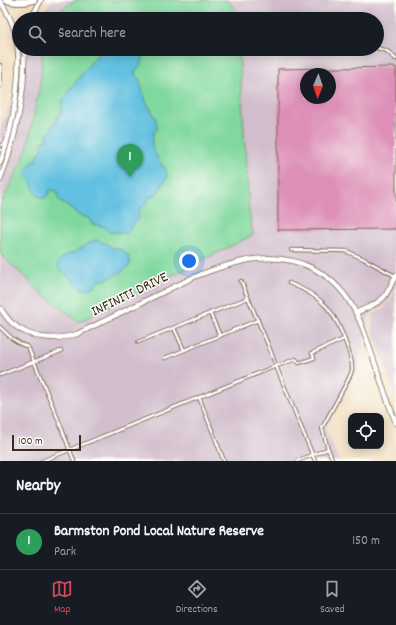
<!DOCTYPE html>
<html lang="en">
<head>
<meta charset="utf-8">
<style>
	body { margin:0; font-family:Dekko,sans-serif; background:#242831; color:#f1f3f6 }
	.controls { position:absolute; right:12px; bottom:12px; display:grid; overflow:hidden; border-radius:8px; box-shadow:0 2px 10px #0003 }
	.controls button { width:36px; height:36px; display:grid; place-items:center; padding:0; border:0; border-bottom:1px solid #363941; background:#171b24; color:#f1f3f6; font:20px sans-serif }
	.compass { position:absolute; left:300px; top:68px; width:36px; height:36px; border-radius:50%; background:#171b24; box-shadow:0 2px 10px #0003; rotate:182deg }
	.scale { position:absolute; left:12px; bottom:10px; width:69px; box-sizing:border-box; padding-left:4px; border:2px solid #3b2a1e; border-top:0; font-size:11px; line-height:14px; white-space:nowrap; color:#3b2a1e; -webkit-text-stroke:3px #fdfcf7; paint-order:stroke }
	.you { position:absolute; left:189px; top:261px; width:14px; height:14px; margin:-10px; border:3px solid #fff; border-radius:50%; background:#1a73e8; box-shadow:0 0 0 6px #1a73e833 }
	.badge { display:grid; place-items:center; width:26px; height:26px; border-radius:50%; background:#d1495b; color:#fff; font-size:13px; font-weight:700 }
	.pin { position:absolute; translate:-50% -33px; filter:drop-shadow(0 1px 2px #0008) }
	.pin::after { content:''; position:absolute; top:21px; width:14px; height:12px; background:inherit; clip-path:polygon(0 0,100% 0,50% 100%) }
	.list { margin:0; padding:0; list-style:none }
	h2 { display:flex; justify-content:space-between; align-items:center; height:52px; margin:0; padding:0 16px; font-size:17px }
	h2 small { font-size:13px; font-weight:400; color:#9ea1a6 }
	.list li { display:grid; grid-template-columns:26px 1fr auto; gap:12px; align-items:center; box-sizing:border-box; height:56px; padding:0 16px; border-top:1px solid #363941 }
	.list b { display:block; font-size:15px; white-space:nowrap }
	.list p { margin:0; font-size:13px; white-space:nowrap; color:#9ea1a6 }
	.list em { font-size:13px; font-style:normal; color:#9ea1a6 }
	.icon { flex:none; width:22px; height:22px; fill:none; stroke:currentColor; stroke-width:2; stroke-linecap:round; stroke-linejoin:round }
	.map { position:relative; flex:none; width:396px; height:461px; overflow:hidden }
	.search { position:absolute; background:#171b24; box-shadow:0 2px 10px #0003; left:12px; right:12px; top:12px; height:44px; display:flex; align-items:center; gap:10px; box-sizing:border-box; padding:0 14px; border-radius:22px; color:#9ea1a6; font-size:15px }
	.sheet { height:108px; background:#171b24 }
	nav { display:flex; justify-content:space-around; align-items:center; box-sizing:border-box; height:56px; border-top:1px solid #363941; background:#171b24; font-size:11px; color:#9ea1a6 }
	nav a { display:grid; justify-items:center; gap:2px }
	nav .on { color:#d1495b }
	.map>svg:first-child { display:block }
	.industrial { fill:#d1bdcc; fill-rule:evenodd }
	.green { fill:#7fd89e; stroke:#5d815e }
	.water { fill:#62c1e0; stroke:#4e767f }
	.building { fill:#dd8fb8; fill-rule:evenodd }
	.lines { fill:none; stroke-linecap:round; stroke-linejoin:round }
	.service-casing { stroke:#7b6855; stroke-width:4.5 }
	.minor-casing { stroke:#7b6855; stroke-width:6 }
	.tertiary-casing { stroke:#7b6855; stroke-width:8 }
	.service { stroke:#fff; stroke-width:2.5 }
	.minor { stroke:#fff; stroke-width:4.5 }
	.tertiary { stroke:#fff; stroke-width:6 }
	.labels { text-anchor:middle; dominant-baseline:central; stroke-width:3; stroke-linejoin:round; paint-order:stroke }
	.street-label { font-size:15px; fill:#3b2a1e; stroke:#fdfcf7 }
</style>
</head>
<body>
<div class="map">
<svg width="396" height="461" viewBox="0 0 396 461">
	<rect width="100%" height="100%" fill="#fdfcf7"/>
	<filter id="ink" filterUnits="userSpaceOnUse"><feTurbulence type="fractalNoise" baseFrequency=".025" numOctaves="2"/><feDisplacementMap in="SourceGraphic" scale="8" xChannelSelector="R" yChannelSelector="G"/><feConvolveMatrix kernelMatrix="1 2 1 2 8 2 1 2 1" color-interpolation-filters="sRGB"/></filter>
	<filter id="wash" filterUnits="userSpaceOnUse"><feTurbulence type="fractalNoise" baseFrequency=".012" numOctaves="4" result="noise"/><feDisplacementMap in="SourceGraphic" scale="16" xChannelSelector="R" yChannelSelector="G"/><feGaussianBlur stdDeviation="0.9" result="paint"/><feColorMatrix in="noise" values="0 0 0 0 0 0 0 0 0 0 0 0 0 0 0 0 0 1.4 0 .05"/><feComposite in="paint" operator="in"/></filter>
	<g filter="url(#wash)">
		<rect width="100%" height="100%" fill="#f1dcbc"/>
		<g class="industrial">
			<path d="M53,0H396V56L393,52L396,57V286L387,304L370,314L357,371L325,428L339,461H0V131L29,49H377V19H40V16ZM306,74H330V98H306Z"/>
			<path d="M396,288V397L372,330V315L387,306Z"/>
		</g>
		<g class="green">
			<path d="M75,0H227L237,11V19H48Z"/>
			<path d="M42,49H239L249,212L253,235L79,322L43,294L0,254V206L27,149L41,78Z"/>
		</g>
		<g class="water">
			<path d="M102,49H141L143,59L140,66L135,71V75L140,80L141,87L146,101L156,119L157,129L154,132L153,135L152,144L153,150L155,152L158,160L166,170L167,176L161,188L156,194L149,198L145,205L141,208L138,213L139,218C137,220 135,222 133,224C130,228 130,230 126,233L109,232L105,227L92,224L90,220L87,217L80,216L59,200L57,191L50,190L48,195L45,198C34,198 34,186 29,179C28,177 26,176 25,174C27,170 27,166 31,165L32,162V161L37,160L38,155L42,150L41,143L48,139L47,134L53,129L51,127L57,120V116L60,115L62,107V101L68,93L69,89L72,87L77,80Z"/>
			<path d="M96,240L107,244L111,247L122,250L128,256L130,260C130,263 131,264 129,266C124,272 106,280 99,281C88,295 78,289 69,277C65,273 56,270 58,263C62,254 78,253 84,246Z"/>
		</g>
		<g id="blocks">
			<path class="building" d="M396,67V229L278,230V69ZM306,74H330V98H306Z"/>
		</g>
	</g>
	<g filter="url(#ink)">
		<use href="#blocks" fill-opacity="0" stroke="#7b6855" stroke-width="1"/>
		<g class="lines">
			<g class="service-casing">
				<g id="service">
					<path d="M377,48L387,51L396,59"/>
					<path d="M0,65V86"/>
					<path d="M0,146L6,142"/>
					<path d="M291,250L346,251L364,259L395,276"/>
					<path d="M241,281L269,347L276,366L315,461"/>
					<path d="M289,283C324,297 335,311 347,346C349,354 353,361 352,370C350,378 344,387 340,395C334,406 328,417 322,428L328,449L333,461"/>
					<path d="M210,313L220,336"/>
					<path d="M0,327C9,336 16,343 28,347L58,419L74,461"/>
					<path d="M174,328L184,350"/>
					<path d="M138,342L248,298"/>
					<path d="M165,358L258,320"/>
					<path d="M0,375L61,351"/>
					<path d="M199,397L224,461"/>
					<path d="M42,461L276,366L296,359L299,363L314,358L312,353L344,339"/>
					<path d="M297,461L328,449"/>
				</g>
			</g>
			<g class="minor-casing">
				<g id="minor">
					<path d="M0,1C6,10 12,21 15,32C24,67 13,129 0,163"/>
					<path d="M31,19L41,0"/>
					<path d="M0,180C12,150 19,119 23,87C24,74 24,61 25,49"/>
					<path d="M0,308C4,313 7,319 12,323C29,339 55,341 77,334L194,277C214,269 234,262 255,259C299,254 336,273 356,313C362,325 367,339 371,352C378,372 384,391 391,410L396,423"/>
					<path d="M356,313C365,308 377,305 384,297C389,291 392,282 396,275"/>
				</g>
			</g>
			<g class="tertiary-casing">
				<path id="tertiary" d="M6,0C16,3 24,3 34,0"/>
			</g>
			<use href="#service" class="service"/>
			<use href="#minor" class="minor"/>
			<use href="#tertiary" class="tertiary"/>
		</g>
	</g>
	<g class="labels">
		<g class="street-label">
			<text transform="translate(130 295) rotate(-26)">INFINITI DRIVE</text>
		</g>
	</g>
</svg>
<div class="controls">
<button><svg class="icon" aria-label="locate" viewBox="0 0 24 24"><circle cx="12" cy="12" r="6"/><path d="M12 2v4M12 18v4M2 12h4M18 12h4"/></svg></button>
</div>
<svg class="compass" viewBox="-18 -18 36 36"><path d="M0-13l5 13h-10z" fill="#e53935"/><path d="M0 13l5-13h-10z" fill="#9ea1a6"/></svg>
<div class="scale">100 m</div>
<div class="you"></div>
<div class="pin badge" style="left:130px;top:177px;background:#2e9e5b">1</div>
<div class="search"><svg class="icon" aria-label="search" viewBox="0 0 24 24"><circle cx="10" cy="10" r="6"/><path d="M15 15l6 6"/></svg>Search here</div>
</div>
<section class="sheet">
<h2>Nearby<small></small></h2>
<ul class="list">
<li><span class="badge" style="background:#2e9e5b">1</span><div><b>Barmston Pond Local Nature Reserve</b><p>Park</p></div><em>150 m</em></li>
</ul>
</section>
<nav>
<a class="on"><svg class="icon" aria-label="map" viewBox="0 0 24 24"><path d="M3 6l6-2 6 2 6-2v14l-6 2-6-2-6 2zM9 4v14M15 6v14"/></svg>Map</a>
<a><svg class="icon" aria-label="directions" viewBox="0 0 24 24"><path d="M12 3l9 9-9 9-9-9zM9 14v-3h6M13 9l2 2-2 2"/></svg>Directions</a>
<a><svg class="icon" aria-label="saved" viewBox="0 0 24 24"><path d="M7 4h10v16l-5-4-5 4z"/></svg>Saved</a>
</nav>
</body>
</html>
